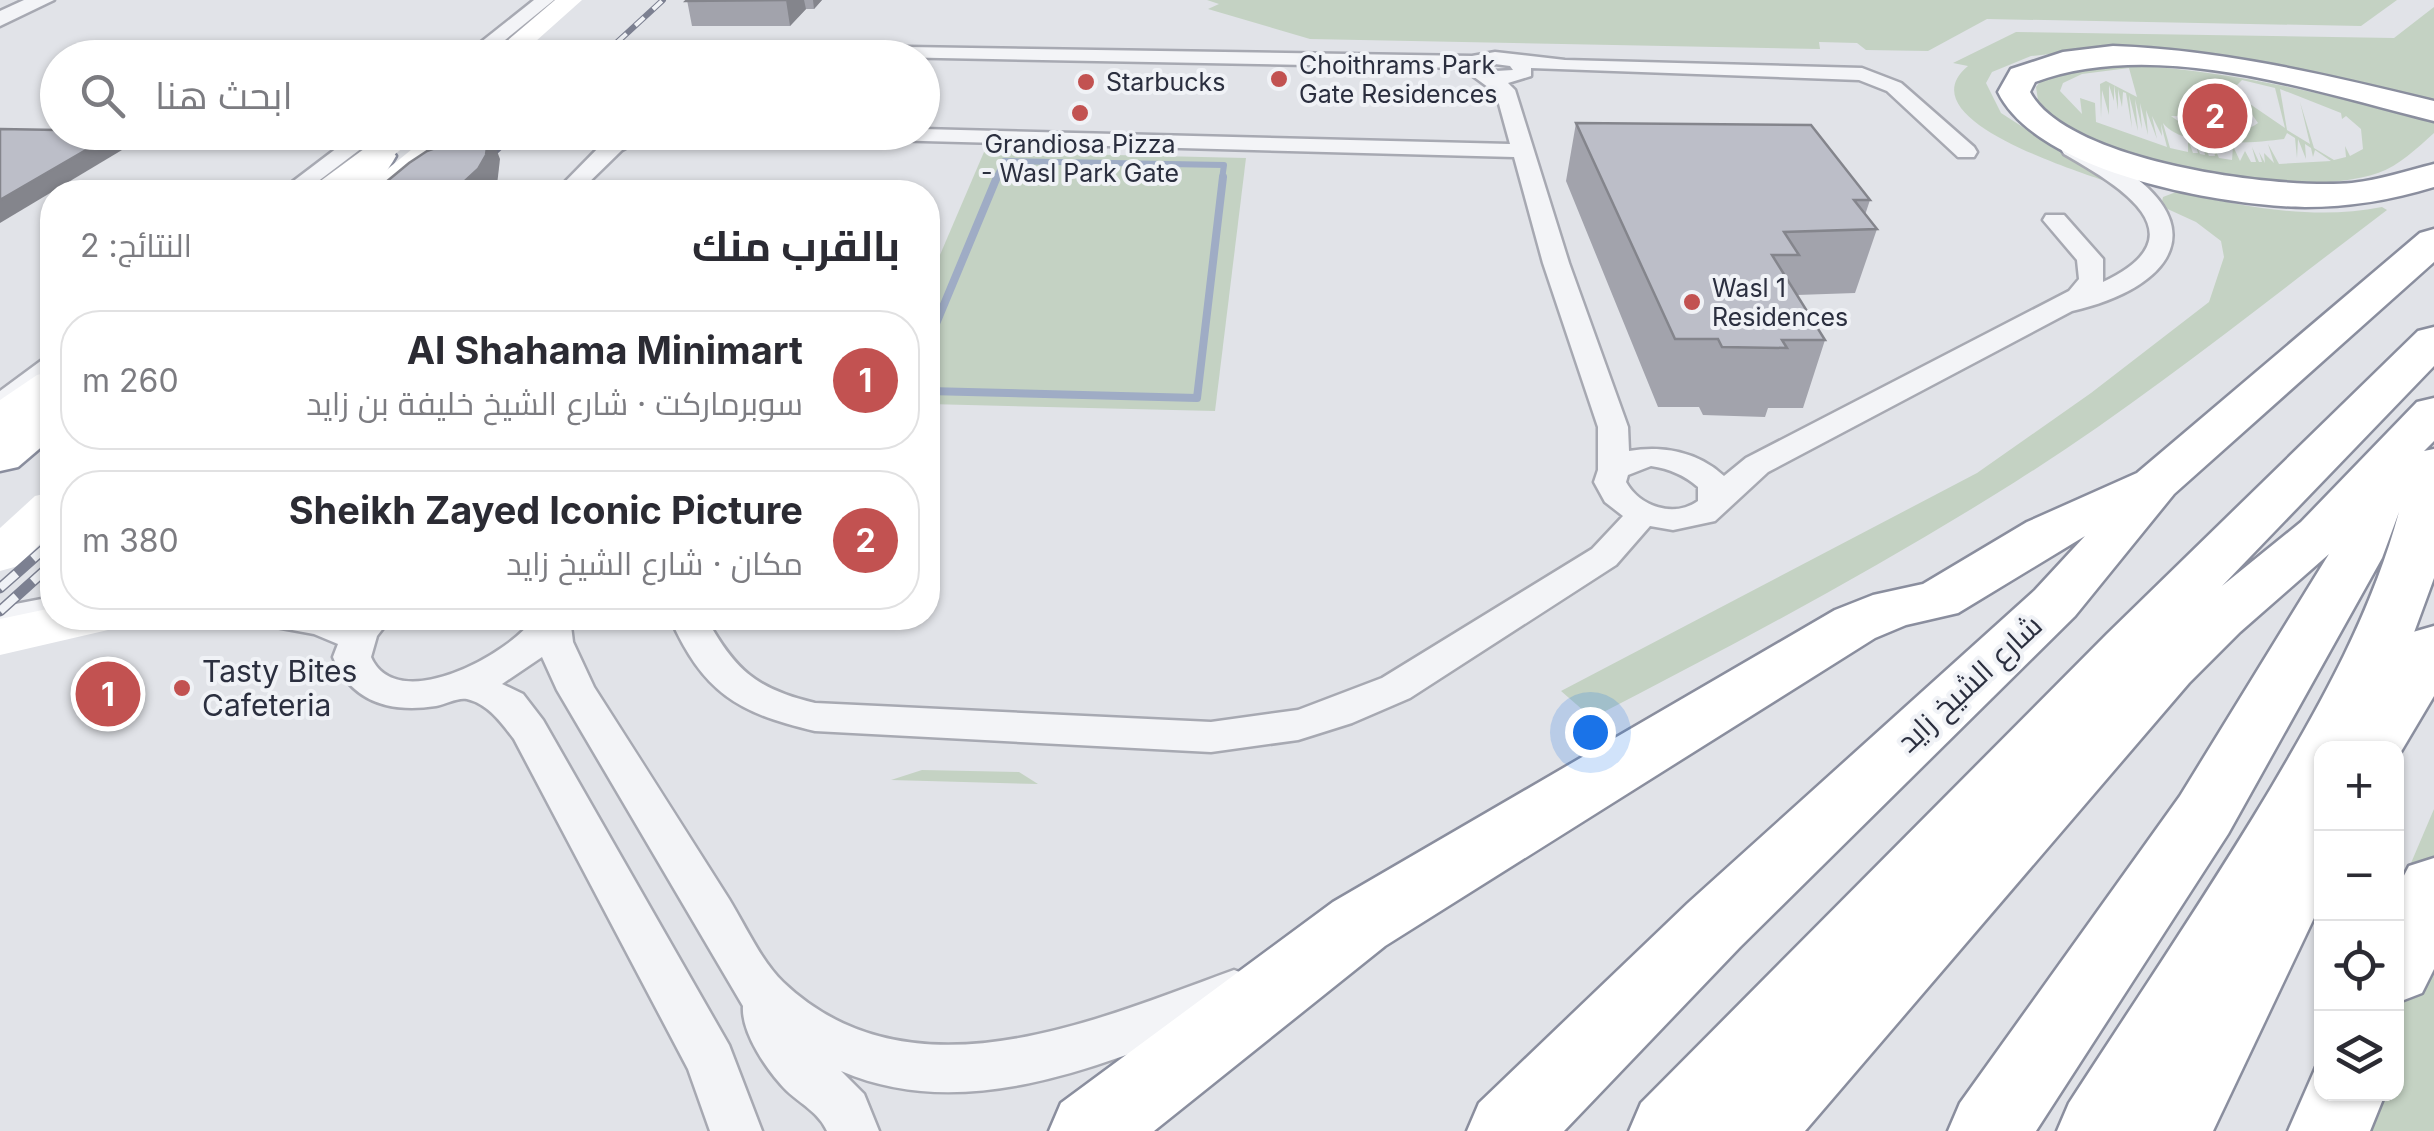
<!DOCTYPE html>
<html lang="ar">
<head>
<meta charset="utf-8">
<style>
	body { margin:0; font-family:Inter,Cairo,sans-serif; background:#f2f2f3; color:#2b2b33; direction:rtl }
	.controls { position:absolute; right:30px; bottom:30px; display:grid; overflow:hidden; border-radius:20px; box-shadow:0 2px 8px #0004 }
	.controls button { width:90px; height:90px; display:grid; place-items:center; padding:0; border:0; border-bottom:2px solid #e1e1e2; background:#fff; color:#2b2b33; font:50px sans-serif }
	.you { position:absolute; left:1590px; top:732px; width:35px; height:35px; margin:-25px; border:8px solid #fff; border-radius:50%; background:#1a73e8; box-shadow:0 0 0 15px #1a73e833 }
	.badge { display:grid; place-items:center; width:65px; height:65px; border-radius:50%; background:#c25251; color:#fff; font-size:32px; font-weight:700 }
	.pin { position:absolute; translate:-50% -50%; border:5px solid #fff; box-shadow:0 2px 10px #0006 }
	.list { margin:0; padding:0; list-style:none }
	h2 { display:flex; justify-content:space-between; align-items:center; height:130px; margin:0; padding:0 40px; font-size:42px }
	h2 small { font-size:32px; font-weight:400; color:#7c7c81 }
	.list li { display:grid; grid-template-columns:65px 1fr auto; gap:30px; align-items:center; box-sizing:border-box; height:140px; margin:0 20px 20px; padding:0 20px; border:2px solid #e1e1e2; border-radius:40px }
	.list b { display:block; font-size:38px; white-space:nowrap }
	.list p { margin:0; font-size:32px; white-space:nowrap; color:#7c7c81 }
	.list em { font-size:32px; font-style:normal; color:#7c7c81 }
	.icon { flex:none; width:55px; height:55px; fill:none; stroke:currentColor; stroke-width:2; stroke-linecap:round; stroke-linejoin:round }
	.map { position:relative; flex:none; width:2434px; height:1131px; overflow:hidden; direction:ltr }
	.search { position:absolute; background:#fff; box-shadow:0 2px 8px #0004; left:40px; top:40px; width:900px; height:110px; display:flex; align-items:center; gap:25px; box-sizing:border-box; padding:0 35px; border-radius:55px; color:#7c7c81; font-size:38px }
	.panel { position:absolute; background:#fff; box-shadow:0 2px 8px #0004; left:40px; top:180px; width:900px; height:450px; border-radius:40px; direction:rtl }
	.map>svg:first-child { display:block }
	.green { fill:#c4d2c3; fill-rule:evenodd }
	.lines { fill:none; stroke-linecap:round; stroke-linejoin:round }
	.stream-far1 { stroke:#9facc5; stroke-width:6 }
	.stream { stroke:#9facc5; stroke-width:8 }
	.minor-casing { stroke:#a7a9b2; stroke-width:5 }
	.tertiary-casing { stroke:#a7a9b2; stroke-width:5 }
	.trunk-casing { stroke:#8a8e9e; stroke-width:5 }
	.motorway-casing { stroke:#8a8e9e; stroke-width:5 }
	.minor { fill:#f3f4f7; fill-rule:evenodd }
	.tertiary { fill:#f3f4f7; fill-rule:evenodd }
	.secondary { fill:#fff; fill-rule:evenodd }
	.trunk { fill:#fff; fill-rule:evenodd }
	.motorway { fill:#fff; fill-rule:evenodd }
	.rail-far2-casing { stroke:#7c8091; stroke-width:6 }
	.rail-far1-casing { stroke:#7c8091; stroke-width:9 }
	.rail-casing { stroke:#7c8091; stroke-width:11 }
	.rail-far2 { stroke:#f0f2f6; stroke-width:4; stroke-dasharray:12; stroke-linecap:butt }
	.rail-far1 { stroke:#f0f2f6; stroke-width:6; stroke-dasharray:18; stroke-linecap:butt }
	.rail { stroke:#f0f2f6; stroke-width:8; stroke-dasharray:22; stroke-linecap:butt }
	.wall { fill:#a2a3ac }
	.shaded-wall { fill:#84858c }
	.building { fill:#bcbec8; stroke:#84858c; stroke-width:2.5 }
	.poi-dot { fill:#c25251; stroke:#f0f2f6; stroke-width:4 }
	.labels { text-anchor:middle; dominant-baseline:central; stroke-width:8; stroke-linejoin:round; paint-order:stroke }
	.far-poi-label { font-size:25px; fill:#2b2f3f; stroke:#f0f2f6; text-anchor:start }
	.poi-label { font-size:30px; fill:#2b2f3f; stroke:#f0f2f6; text-anchor:start }
	.street-label { font-size:30px; fill:#2b2f3f; stroke:#f0f2f6 }
</style>
</head>
<body>
<div class="map">
<svg width="2434" height="1131" viewBox="0 0 2434 1131">
	<rect width="100%" height="100%" fill="#e1e3e8"/>
	<g class="green">
		<path d="M1207,0H2397L2361,26L1987,19L1928,51L1866,50L1857,43L1819,42L1820,49L1310,39L1208,9L1219,4Z"/>
		<path d="M2434,7V104L2106,48L2031,56L1992,72L1986,83L2001,113L2108,182C2075,170 1905,118 1968,66L1953,63L2016,32L2394,38Z"/>
		<path d="M2105,64C2218,67 2325,94 2434,121V133C2416,149 2400,165 2378,173C2303,199 2137,172 2070,131C2059,124 2050,115 2039,107L2036,87L2043,78ZM2129,68L2137,97L2106,81L2100,84L2101,118L2102,90L2109,115V85L2114,101V85L2118,110V89L2122,107L2123,92L2126,93L2132,128L2129,95L2138,131L2135,99L2142,129L2140,103L2148,135L2146,110L2157,139L2152,116L2162,136L2161,124L2167,147L2096,122L2095,103L2080,98L2082,114L2060,91L2063,83L2082,74ZM2242,80L2275,88L2285,128L2244,100L2236,86ZM2280,89L2341,113L2342,119L2346,116L2361,129L2363,149L2350,156L2345,146L2346,157L2334,160L2314,148L2300,102L2310,144L2287,130ZM2231,101L2246,106L2258,123C2234,140 2193,133 2171,116L2207,117L2189,103L2227,105L2217,109L2232,106ZM2163,123C2182,149 2255,143 2284,139L2287,133L2295,138L2297,158L2298,139L2306,159L2305,144L2311,148L2313,157L2315,150L2331,161L2279,164L2268,144L2274,163L2264,153L2265,163L2259,152L2262,162H2259L2252,147L2256,162H2251L2245,151L2240,161L2233,146L2232,160L2219,158L2213,145L2215,156H2209L2203,142L2205,155L2200,154L2195,142L2198,153H2193L2188,139V152L2170,148Z"/>
		<path d="M984,152L1246,158L1215,411L928,404V283Z"/>
		<path d="M2176,192C2244,206 2313,221 2382,207L2387,210C2265,302 2145,400 2015,482C1880,567 1734,645 1592,718L1561,691L1977,473L2091,393L2209,302L2224,257L2221,241L2196,222L2161,206L2163,197Z"/>
		<path d="M922,770L1019,772L1038,784L891,780Z"/>
		<path d="M2434,809V1131H2296L2322,1094H2396L2397,896Z"/>
	</g>
	<g class="lines">
		<path class="stream-far1" d="M996,179L1004,161L1224,165L1222,179"/>
		<g class="stream">
			<path d="M928,343L997,177"/>
			<path d="M928,391L1197,398L1223,177"/>
		</g>
		<g class="minor-casing">
			<g id="minor">
				<path d="M534,0H554L483,58H461Z"/>
				<path d="M844,46L1472,56L1495,52L1565,60L1862,68L1901,83L1974,147L1977,152L1974,157H1958L1887,91L1859,80L1531,68V76L1508,83L1515,90L1569,263L1628,427L1629,451C1663,445 1698,452 1724,476L1746,458L2069,291L2079,279L2077,260L2043,220L2046,215H2064L2103,259V282C2203,235 2120,186 2064,154L2061,149L2064,144C2080,140 2093,152 2107,159C2217,221 2177,287 2072,311L1768,472L1715,521L1673,530L1650,526L1616,565L1410,698L1352,723L1298,740L1211,752L815,731C737,713 703,692 670,618H706C735,670 756,689 815,703L1211,722L1298,710L1382,678L1592,549L1623,516L1605,502L1594,482L1598,470V427L1543,263L1514,157L810,138L800,132H922V129L1510,144L1496,93L1462,68L837,56V48ZM1495,64L1510,66L1513,70L1496,71L1483,67ZM1651,466C1670,469 1684,475 1698,487V501C1674,518 1640,507 1626,482L1628,475Z"/>
				<path d="M358,132H383L304,192H279Z"/>
				<path d="M624,132H653L622,150L579,192H555L606,140Z"/>
				<path d="M52,357V379L11,411L0,414V391L42,360Z"/>
				<path d="M52,597V618H65L0,631V607Z"/>
				<path d="M271,618H391L377,636L371,657C397,716 510,654 534,618H570L573,642L594,687C639,757 684,828 729,899C745,925 761,961 783,982C910,1103 1094,1021 1234,970L1251,976L1258,991L1251,1006C1126,1055 975,1129 841,1071L864,1094L879,1131H827C819,1113 801,1104 787,1091C768,1072 741,1033 743,1006L557,690L542,657L502,684L523,694L543,720L729,1045L762,1131H710L688,1069L514,739C501,722 488,704 467,699C458,697 446,704 436,706C390,713 351,702 333,657L338,644L314,634L276,627Z"/>
			</g>
		</g>
		<g class="tertiary-casing">
			<path id="tertiary" d="M24,0H54L0,26V11Z"/>
		</g>
		<g class="trunk-casing">
			<g id="trunk">
				<path d="M2434,626V696L2396,760V748H2339L2413,632Z"/>
				<path d="M2322,808V901L2213,1131H2130L2257,885L2298,816Z"/>
				<path d="M2434,858V969L2422,993L2396,1003V891L2409,866Z"/>
				<path d="M2322,1065V1094H2385L2370,1131H2288L2316,1067Z"/>
			</g>
		</g>
		<g class="motorway-casing">
			<g id="motorway">
				<path d="M2113,46C2223,50 2327,75 2434,101V121C2312,91 2157,37 2035,82L2030,92C2067,162 2279,190 2352,183C2380,180 2406,171 2434,164V187C2392,200 2350,207 2305,207C2223,206 2037,173 1998,92L2011,69L2063,52Z"/>
				<path d="M379,146L391,149L396,156C375,193 365,192 325,192L356,164L367,149Z"/>
				<path d="M2434,229V262L2174,494L2075,616L1740,947L1564,1131H1467L1479,1103L1688,903L2035,590L2085,536L1958,613L1906,625L1875,638L1385,946L1154,1131H1049L1061,1103L1333,902L1835,610L1873,595L1923,584L2027,522L2137,473L2420,233Z"/>
				<path d="M2434,327V366L2222,586L2301,522L2417,402L2434,398V441L2424,451L2434,449V578L2409,646L2359,748H2322V819L2144,1131H2057L2069,1103C2137,998 2207,895 2271,788C2323,700 2372,612 2399,512L2382,558L2228,834L2036,1131H1948L1960,1103L2180,796L2329,554L2240,632L2189,683L1805,1131H1629L1641,1103L2107,634L2418,331Z"/>
				<path d="M52,401V438L18,467L0,471V432L35,405Z"/>
			</g>
		</g>
		<use href="#minor" class="minor"/>
		<use href="#tertiary" class="tertiary"/>
		<g class="secondary">
			<path d="M555,0H582L517,58H487Z"/>
			<path d="M387,132H423L347,192H311L315,185Z"/>
			<path d="M433,132H467L403,190H379L375,183L379,176Z"/>
			<path d="M52,371V403L15,429L0,433V400L37,375Z"/>
			<path d="M52,492V532L18,566L0,571V528L35,496Z"/>
			<path d="M52,608V618H115L108,630L0,655V619Z"/>
		</g>
		<use href="#trunk" class="trunk"/>
		<use href="#motorway" class="motorway"/>
		<g class="rail-far2-casing">
			<g id="rail-far2">
				<path d="M600,58L663,0"/>
				<path d="M465,179L517,132"/>
			</g>
		</g>
		<g class="rail-far1-casing">
			<path id="rail-far1" d="M451,192L468,177"/>
		</g>
		<g class="rail-casing">
			<g id="rail">
				<path d="M0,588L52,542"/>
				<path d="M0,611L52,564"/>
			</g>
		</g>
		<use href="#rail-far2" class="rail-far2"/>
		<use href="#rail-far1" class="rail-far1"/>
		<use href="#rail" class="rail"/>
	</g>
	<g class="wall">
		<path d="M687,0H822L814,9H806L790,26H692Z"/>
		<path d="M1576,123L1870,200L1865,215L1877,229L1855,293L1797,295L1825,340L1803,408H1768L1765,417L1703,415L1699,407H1658L1566,181Z"/>
	</g>
	<g class="shaded-wall">
		<path d="M786,0H804L806,9L790,26Z"/>
		<path d="M813,0H822L814,9Z"/>
		<path d="M117,132H119L127,147L0,223V200Z"/>
		<path d="M489,132H490L500,159L497,185L493,192H453Z"/>
	</g>
	<g class="building">
		<path d="M687,0H786L686,1Z"/>
		<path d="M1576,123L1811,125L1870,200H1854L1877,229L1784,232L1799,255H1772L1825,340H1782L1787,348L1722,347L1718,339H1675Z"/>
		<path d="M0,129L58,130V132H117L0,200Z"/>
		<path d="M480,132H489L486,155L478,169L453,192H374L409,163L427,151Z"/>
	</g>
	<g class="poi-dot">
		<circle cx="1279" cy="79" r="10"/>
		<circle cx="1086" cy="82" r="10"/>
		<circle cx="1080" cy="113" r="10"/>
		<circle cx="1692" cy="302" r="10"/>
		<circle cx="182" cy="688" r="10"/>
	</g>
	<g class="labels">
		<g class="far-poi-label">
			<text x="1299" y="65">Choithrams Park<tspan x="1299" dy="29">Gate Residences</tspan></text>
			<text x="1106" y="82">Starbucks</text>
			<text x="1080" y="144" text-anchor="middle">Grandiosa Pizza<tspan x="1080" dy="29">- Wasl Park Gate</tspan></text>
			<text x="1712" y="288">Wasl 1<tspan x="1712" dy="29">Residences</tspan></text>
		</g>
		<g class="poi-label">
			<text x="202" y="671">Tasty Bites<tspan x="202" dy="34">Cafeteria</tspan></text>
		</g>
		<g class="street-label">
			<text transform="translate(1969 683) rotate(-43)">شارع الشيخ زايد</text>
		</g>
	</g>
</svg>
<div class="controls">
<button>+</button>
<button>−</button>
<button><svg class="icon" aria-label="locate" viewBox="0 0 24 24"><circle cx="12" cy="12" r="6"/><path d="M12 2v4M12 18v4M2 12h4M18 12h4"/></svg></button>
<button><svg class="icon" aria-label="layers" viewBox="0 0 24 24"><path d="M12 4l9 5-9 5-9-5zM3 14l9 5 9-5"/></svg></button>
</div>
<div class="you"></div>
<div class="pin badge" style="left:108px;top:694px">1</div>
<div class="pin badge" style="left:2215px;top:116px">2</div>
<div class="search"><svg class="icon" aria-label="search" viewBox="0 0 24 24"><circle cx="10" cy="10" r="6"/><path d="M15 15l6 6"/></svg>ابحث هنا</div>
<section class="panel">
<h2>بالقرب منك<small>النتائج: 2</small></h2>
<ul class="list">
<li><span class="badge">1</span><div><b>Al Shahama Minimart</b><p>سوبرماركت · شارع الشيخ خليفة بن زايد</p></div><em>260 m</em></li>
<li><span class="badge">2</span><div><b>Sheikh Zayed Iconic Picture</b><p>مكان · شارع الشيخ زايد</p></div><em>380 m</em></li>
</ul>
</section>
</div>
</body>
</html>
